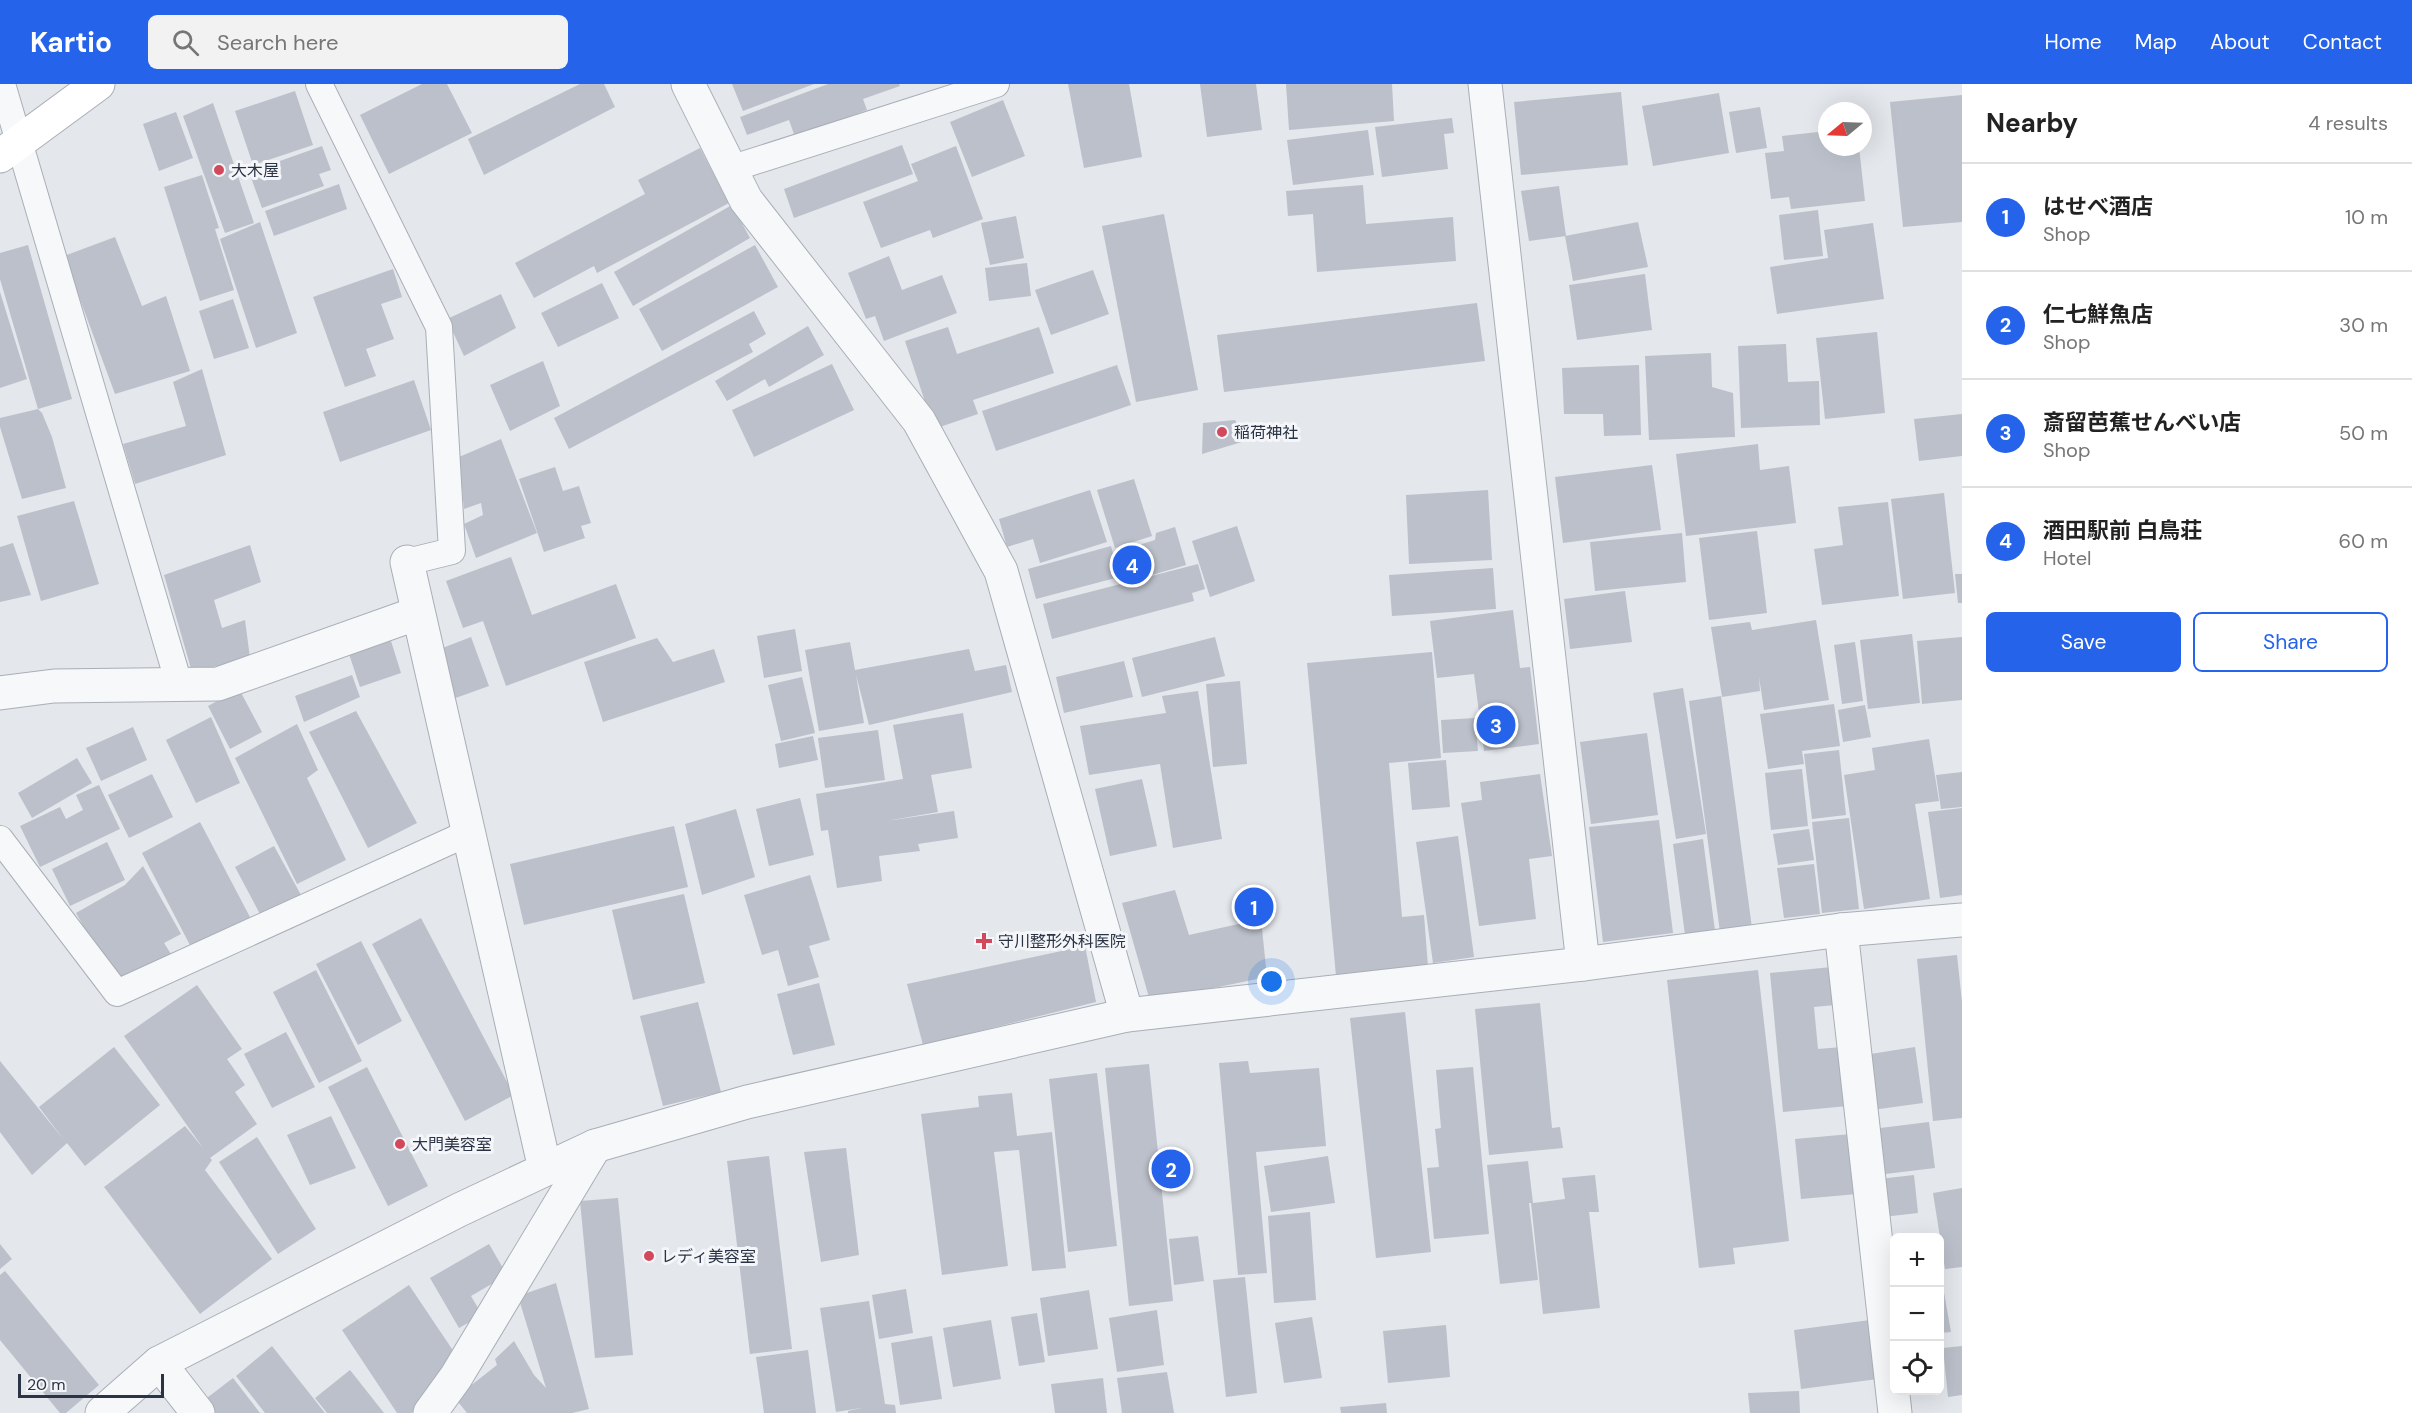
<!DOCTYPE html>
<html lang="en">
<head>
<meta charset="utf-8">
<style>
	body { margin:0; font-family:"DM Sans","Noto Sans JP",sans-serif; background:#f2f2f2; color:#222 }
	.controls { position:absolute; right:18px; bottom:18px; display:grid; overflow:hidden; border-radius:9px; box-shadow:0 6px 24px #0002 }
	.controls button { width:54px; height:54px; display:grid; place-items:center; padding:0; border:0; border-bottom:2px solid #e0e0e0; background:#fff; color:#222; font:30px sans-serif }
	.compass { position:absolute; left:1818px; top:18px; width:54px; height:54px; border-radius:50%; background:#fff; box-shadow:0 6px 24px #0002; rotate:251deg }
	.scale { position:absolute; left:18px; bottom:15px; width:146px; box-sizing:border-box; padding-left:6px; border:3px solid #2b3445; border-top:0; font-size:16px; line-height:21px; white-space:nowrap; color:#2b3445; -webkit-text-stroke:4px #f4f6f9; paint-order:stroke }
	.you { position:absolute; left:1272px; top:898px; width:21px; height:21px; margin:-15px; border:4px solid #fff; border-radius:50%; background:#1a73e8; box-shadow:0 0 0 9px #1a73e833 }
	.badge { display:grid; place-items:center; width:39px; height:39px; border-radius:50%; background:#2563eb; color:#fff; font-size:20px; font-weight:700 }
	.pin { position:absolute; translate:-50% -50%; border:3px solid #fff; box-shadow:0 2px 6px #0006 }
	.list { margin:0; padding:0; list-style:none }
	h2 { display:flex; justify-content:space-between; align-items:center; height:78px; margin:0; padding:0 24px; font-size:26px }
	h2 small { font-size:20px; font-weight:400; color:#767676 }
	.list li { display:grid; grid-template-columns:39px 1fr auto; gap:18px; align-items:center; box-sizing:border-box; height:108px; padding:0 24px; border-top:2px solid #e0e0e0 }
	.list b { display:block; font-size:22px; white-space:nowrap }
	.list p { margin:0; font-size:20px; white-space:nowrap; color:#767676 }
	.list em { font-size:20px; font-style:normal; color:#767676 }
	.actions { display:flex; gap:12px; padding:18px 24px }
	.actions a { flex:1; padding:14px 0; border:2px solid #2563eb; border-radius:9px; text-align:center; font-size:21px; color:#2563eb }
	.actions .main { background:#2563eb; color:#fff }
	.icon { flex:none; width:33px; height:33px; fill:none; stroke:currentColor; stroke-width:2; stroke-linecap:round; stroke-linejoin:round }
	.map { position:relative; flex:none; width:1962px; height:1329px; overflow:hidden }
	header { display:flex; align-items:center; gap:36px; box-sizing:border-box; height:84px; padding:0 30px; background:#2563eb; color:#fff }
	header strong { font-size:28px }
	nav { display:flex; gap:33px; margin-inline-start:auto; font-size:21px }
	.search { width:420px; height:54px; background:#f2f2f2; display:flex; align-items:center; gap:15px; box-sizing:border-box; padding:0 21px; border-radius:9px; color:#767676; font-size:22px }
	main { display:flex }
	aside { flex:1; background:#fff }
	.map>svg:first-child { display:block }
	.building { fill:#bbc0ca }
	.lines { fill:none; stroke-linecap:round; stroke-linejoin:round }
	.lane-casing { stroke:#a9aeb7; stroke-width:28 }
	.street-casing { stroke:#a9aeb7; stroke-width:35 }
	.secondary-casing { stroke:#a9aeb7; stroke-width:35 }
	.lane { stroke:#f7f8fa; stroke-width:26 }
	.street { stroke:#f7f8fa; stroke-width:33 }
	.secondary { stroke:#fff; stroke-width:33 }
	.poi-dot { fill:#d1495b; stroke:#f4f6f9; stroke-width:2 }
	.labels { text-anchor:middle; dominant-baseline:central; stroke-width:6; stroke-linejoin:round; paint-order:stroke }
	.poi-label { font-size:16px; fill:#2b3445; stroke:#f4f6f9; text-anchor:start }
</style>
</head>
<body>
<header>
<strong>Kartio</strong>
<div class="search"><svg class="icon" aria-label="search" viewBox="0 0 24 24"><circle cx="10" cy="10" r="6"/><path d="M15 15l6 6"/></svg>Search here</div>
<nav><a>Home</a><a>Map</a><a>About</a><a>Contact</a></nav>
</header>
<main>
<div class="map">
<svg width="1962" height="1329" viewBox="0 0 1962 1329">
	<rect width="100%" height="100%" fill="#e4e7ec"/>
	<g class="building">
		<path d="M422,0H447L472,49L389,90L360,31Z"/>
		<path d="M580,0H604L615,23L484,91L468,55Z"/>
		<path d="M732,0H814L743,27Z"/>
		<path d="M828,0H899L900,2L863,15L867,26L795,53L789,36L747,51L740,33Z"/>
		<path d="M1068,0H1129L1142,73L1084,84Z"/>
		<path d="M1200,0H1256L1262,46L1207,53Z"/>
		<path d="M1286,0H1392L1394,37L1289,46Z"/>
		<path d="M295,7L313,61L253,81L235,27Z"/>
		<path d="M1621,8L1628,81L1521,91L1514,18Z"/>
		<path d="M1719,9L1729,69L1653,82L1642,22Z"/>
		<path d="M1962,11V138L1903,143L1890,18Z"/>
		<path d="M1003,16L1025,72L972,93L950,38Z"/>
		<path d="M213,19L254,139L225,149L183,32Z"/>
		<path d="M1760,23L1767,64L1736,69L1729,28Z"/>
		<path d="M176,28L193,74L159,87L143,40Z"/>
		<path d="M1452,34L1454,49L1444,50L1448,85L1382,93L1375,43Z"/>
		<path d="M1368,46L1374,91L1293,101L1287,56Z"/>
		<path d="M1827,47V63H1859L1865,117L1791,125L1789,113L1771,115L1765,69L1784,67L1782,52Z"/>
		<path d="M902,61L913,90L794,134L784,105Z"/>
		<path d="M322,62L331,86L319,90L324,102L262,124L249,88Z"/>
		<path d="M956,62L983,135L933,154L930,146L881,164L863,118L918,97L911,80Z"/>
		<path d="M700,64L729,119L597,189L594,182L534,214L515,179L645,110L638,96Z"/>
		<path d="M202,91L219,144L215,145L234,206L200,217L164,103Z"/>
		<path d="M339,100L347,125L274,152L265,127Z"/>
		<path d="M1363,101L1366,140L1453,133L1456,177L1317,188L1313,130L1288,132L1286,107Z"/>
		<path d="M1559,102L1566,152L1529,157L1521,107Z"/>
		<path d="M732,121L750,154L633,222L614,188Z"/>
		<path d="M1818,126L1823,172L1784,176L1779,131Z"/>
		<path d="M1164,130L1198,306L1136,318L1102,142Z"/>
		<path d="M1016,132L1024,174L990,181L981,139Z"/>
		<path d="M260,138L297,249L256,264L220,155Z"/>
		<path d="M1638,138L1648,183L1573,197L1565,152Z"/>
		<path d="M1873,139L1884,215L1777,230L1770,183L1828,174L1824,146Z"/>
		<path d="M115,153L142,222L166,212L190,287L115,310L64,172Z"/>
		<path d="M28,161L72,315L38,325L0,195V169Z"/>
		<path d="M755,161L778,203L662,267L639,225Z"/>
		<path d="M889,172L902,206L942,191L957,229L884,257L875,232L866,235L848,189Z"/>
		<path d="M1027,179L1031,212L989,217L985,184Z"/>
		<path d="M393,185L402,213L381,220L394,255L366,265L376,292L345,303L313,213Z"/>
		<path d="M1093,186L1109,230L1051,251L1035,206Z"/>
		<path d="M1645,190L1652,246L1577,256L1569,201Z"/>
		<path d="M602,199L619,234L558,263L541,229Z"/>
		<path d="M0,208L27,295L0,304Z"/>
		<path d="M501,210L516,244L464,272L447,235Z"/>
		<path d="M233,215L249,264L214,275L199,227Z"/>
		<path d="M1477,219L1485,277L1224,308L1217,251Z"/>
		<path d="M754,227L766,250L749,260L753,268L569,365L554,334Z"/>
		<path d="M808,242L824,271L769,303L765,295L727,317L715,297Z"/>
		<path d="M948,243L957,270L1039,243L1054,289L973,316L978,330L934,345L905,257Z"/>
		<path d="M1877,248L1885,329L1825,335L1816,254Z"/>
		<path d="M1786,260L1788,298L1819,297L1820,341L1741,344L1738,262Z"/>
		<path d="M1711,269L1712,303L1733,309L1735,353L1649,356L1645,272Z"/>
		<path d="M543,277L560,322L510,347L490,301Z"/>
		<path d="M832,280L854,326L754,373L732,326Z"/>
		<path d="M1117,281L1131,321L996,367L982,327Z"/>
		<path d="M1639,281L1641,351L1604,352L1603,330H1564L1562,284Z"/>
		<path d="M202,285L226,371L135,400L123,360L186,342L173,298Z"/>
		<path d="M414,296L431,346L340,378L323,328Z"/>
		<path d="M38,325L42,329L52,353L66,404L22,415L0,343V334Z"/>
		<path d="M1962,330V372L1919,377L1914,335Z"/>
		<path d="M1235,336L1245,357L1202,370L1203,339Z"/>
		<path d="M501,355L537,449L476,474L464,440L483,431L481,419L464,425L459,373Z"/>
		<path d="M1758,360L1760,386L1789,382L1796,439L1686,452L1676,370Z"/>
		<path d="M1652,381L1661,446L1563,459L1555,393Z"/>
		<path d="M555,383L563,407L579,402L591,439L581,442L585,454L544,468L519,395Z"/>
		<path d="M1134,395L1152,452L1115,464L1097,406Z"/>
		<path d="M1090,406L1107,458L1040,479L1033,455L1007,463L999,435Z"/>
		<path d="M1488,406L1492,476L1409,480L1406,411Z"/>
		<path d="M1944,409L1955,509L1903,515L1891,415Z"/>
		<path d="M74,417L99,500L41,517L17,432Z"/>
		<path d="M1888,418L1899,512L1822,521L1814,465L1843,461L1838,423Z"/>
		<path d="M1237,442L1255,497L1210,513L1192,457Z"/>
		<path d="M1175,443L1186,481L1128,498L1119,467L1155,456L1156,449Z"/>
		<path d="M1757,447L1767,529L1709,536L1699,454Z"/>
		<path d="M1682,449L1686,498L1595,507L1590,458Z"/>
		<path d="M13,459L31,511L0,518V463Z"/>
		<path d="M250,461L261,498L214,516L222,544L245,536L250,574L192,588L164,491Z"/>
		<path d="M1111,462L1119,493L1036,515L1028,485Z"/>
		<path d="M511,473L532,531L616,500L636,554L506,602L483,537L463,544L446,497Z"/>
		<path d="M1198,480L1205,505L1192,509L1194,517L1052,555L1043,520Z"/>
		<path d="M1493,484L1496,525L1392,532L1389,491Z"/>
		<path d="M1955,490H1962V519H1958Z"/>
		<path d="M1625,507L1632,558L1570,565L1564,515Z"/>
		<path d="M1513,526L1520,584L1530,583L1539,660L1484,667L1474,590L1437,594L1430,537Z"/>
		<path d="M1816,536L1829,616L1764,626L1759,593L1760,607L1722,613L1711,543L1750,538L1752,546Z"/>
		<path d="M795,545L802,587L764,594L757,552Z"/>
		<path d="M1912,550L1920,619L1868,625L1860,556Z"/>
		<path d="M471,553L489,602L450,616L432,568Z"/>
		<path d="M1215,553L1225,592L1142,613L1132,574Z"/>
		<path d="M1962,553V616L1922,620L1917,557Z"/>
		<path d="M657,554L673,578L714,565L725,598L603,638L584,578Z"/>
		<path d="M391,557L401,589L360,603L349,570Z"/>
		<path d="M850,558L855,586L969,565L975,587L1006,581L1012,608L869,641L856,591L864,639L819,647L805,566Z"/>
		<path d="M1855,558L1863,617L1842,620L1834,561Z"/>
		<path d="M1432,568L1441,674L1389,679L1402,833L1424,831L1428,883L1336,892L1307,579Z"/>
		<path d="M1124,577L1133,613L1064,629L1056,593Z"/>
		<path d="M352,591L360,613L304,638L295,612Z"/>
		<path d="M802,593L815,649L781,657L768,601Z"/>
		<path d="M1240,597L1247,680L1213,683L1206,600Z"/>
		<path d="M1683,604L1706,750L1676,755L1653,609Z"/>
		<path d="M239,605L262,648L230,665L208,622Z"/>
		<path d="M1198,607L1222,755L1173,764L1160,680L1089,691L1080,642L1166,629L1162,612Z"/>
		<path d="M1721,612L1752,844L1720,848L1689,617Z"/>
		<path d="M1834,620L1840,662L1802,667L1804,680L1768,685L1760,630Z"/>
		<path d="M1865,621L1871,653L1843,658L1838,626Z"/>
		<path d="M356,627L417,739L368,764L309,648Z"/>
		<path d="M963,629L972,684L931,691L938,728L886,737L954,727L958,754L918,760L920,767L879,772L882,797L837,804L828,746L821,747L816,710L903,695L893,641Z"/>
		<path d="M211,633L240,699L196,719L166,656Z"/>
		<path d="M1475,634L1478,667L1443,669L1441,636Z"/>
		<path d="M297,640L318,686L307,694L346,776L297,800L235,674Z"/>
		<path d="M133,643L147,676L101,697L86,664Z"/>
		<path d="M878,646L885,696L825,704L818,654Z"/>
		<path d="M1647,649L1658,731L1591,740L1580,658Z"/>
		<path d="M813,652L818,676L779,684L775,660Z"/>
		<path d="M1929,655L1939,717L1915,720L1930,815L1864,825L1844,691L1875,686L1872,664Z"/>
		<path d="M1839,666L1846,731L1812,735L1804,670Z"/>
		<path d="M77,674L92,699L32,734L18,709Z"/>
		<path d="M1446,676L1450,723L1412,726L1408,679Z"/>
		<path d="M1802,685L1808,742L1771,746L1765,689Z"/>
		<path d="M1962,688V723L1941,725L1936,691Z"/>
		<path d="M152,690L173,733L129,754L108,711Z"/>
		<path d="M1540,690L1552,772L1529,775L1536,835L1479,842L1461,719L1482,716L1480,698Z"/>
		<path d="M1142,695L1157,762L1110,772L1095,705Z"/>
		<path d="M99,701L120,745L40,783L20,742L60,723L66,735L83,726L76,711Z"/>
		<path d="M800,714L814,771L769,782L756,725Z"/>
		<path d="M1962,724V811L1940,814L1928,728Z"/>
		<path d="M736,725L755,793L702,811L685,740Z"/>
		<path d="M1849,734L1859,825L1822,829L1812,738Z"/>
		<path d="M1659,736L1673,849L1603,858L1589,743Z"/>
		<path d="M200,738L251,835L192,865L142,769Z"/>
		<path d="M674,742L688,803L524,841L510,780Z"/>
		<path d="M1809,745L1814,776L1778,781L1773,750Z"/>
		<path d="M1458,752L1474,873L1433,879L1416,758Z"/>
		<path d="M1703,755L1715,847L1685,851L1673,760Z"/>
		<path d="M107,758L125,796L70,822L52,785Z"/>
		<path d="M274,762L301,811L261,832L235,783Z"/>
		<path d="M1814,780L1820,830L1784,834L1777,784Z"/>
		<path d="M143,782L181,850L164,859L171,870L116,901L76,829L125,801Z"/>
		<path d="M810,791L830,856L809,862L819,893L788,902L778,866L762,871L744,811Z"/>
		<path d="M1175,806L1189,851L1261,835L1267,893L1150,917L1122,819Z"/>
		<path d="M684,810L705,899L633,916L612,826Z"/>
		<path d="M421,834L514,1011L465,1037L372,860Z"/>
		<path d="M361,857L402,937L358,961L316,880Z"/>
		<path d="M1085,862L1096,918L923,961L907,900Z"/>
		<path d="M1957,871L1962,918V1034L1933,1037L1917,875Z"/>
		<path d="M1832,883L1835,921L1814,923L1818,965L1842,963L1848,1022L1783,1028L1770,889Z"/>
		<path d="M316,886L362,977L319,999L273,908Z"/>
		<path d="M1758,886L1789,1157L1733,1164L1735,1180L1699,1184L1667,896Z"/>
		<path d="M819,899L835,961L793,971L777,910Z"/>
		<path d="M197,901L242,965L227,975L245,1001L235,1008L257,1040L210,1074L212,1076L205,1086L272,1175L200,1230L104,1103L185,1042L203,1064L124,952Z"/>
		<path d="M698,918L721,1008L663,1022L640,932Z"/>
		<path d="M1540,919L1552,1044L1560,1043L1563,1064L1489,1071L1475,925Z"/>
		<path d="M1405,928L1431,1168L1376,1174L1350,934Z"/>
		<path d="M286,948L315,1003L272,1024L244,970Z"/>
		<path d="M114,963L160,1021L85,1082L67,1059L32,1091L0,1048V977L64,1056L39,1023Z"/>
		<path d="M1915,963L1923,1019L1872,1026L1864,971Z"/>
		<path d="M1248,977L1250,989L1319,984L1326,1062L1256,1068L1267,1189L1238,1191L1219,979Z"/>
		<path d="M1149,980L1173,1217L1129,1222L1105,984Z"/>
		<path d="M367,983L428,1102L388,1122L328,1003Z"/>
		<path d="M1473,983L1489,1150L1434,1155L1427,1084L1439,1083L1435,1045L1441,1044L1436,986Z"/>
		<path d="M1097,989L1117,1162L1068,1168L1049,995Z"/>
		<path d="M1012,1009L1017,1052L1052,1048L1066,1184L1032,1187L1019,1066L994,1068L1008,1182L942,1191L921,1030L979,1023L978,1012Z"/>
		<path d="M331,1032L356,1084L310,1101L287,1051Z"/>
		<path d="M1929,1038L1935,1084L1877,1091L1872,1045Z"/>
		<path d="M1851,1050L1857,1110L1801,1115L1795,1055Z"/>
		<path d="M257,1053L316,1145L278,1170L219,1078Z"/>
		<path d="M846,1064L859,1171L821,1178L804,1068Z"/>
		<path d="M769,1072L792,1265L750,1270L727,1077Z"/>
		<path d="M1328,1072L1335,1119L1271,1128L1264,1082Z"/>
		<path d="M1528,1077L1533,1119L1565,1115L1562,1094L1595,1091L1599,1128H1589L1600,1224L1543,1230L1531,1119H1529L1538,1196L1500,1200L1487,1081Z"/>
		<path d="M1914,1091L1918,1129L1883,1133L1879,1095Z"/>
		<path d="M1962,1104V1183L1945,1185L1933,1109Z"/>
		<path d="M618,1114L633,1271L595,1274L580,1117Z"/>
		<path d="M1310,1128L1316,1216L1274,1219L1268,1132Z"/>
		<path d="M1198,1152L1204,1197L1174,1201L1169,1155Z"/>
		<path d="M0,1160L12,1175L0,1185Z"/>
		<path d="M489,1160L507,1191L471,1212L482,1231L459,1244L430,1194Z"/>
		<path d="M1940,1186L1951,1248L1940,1249Z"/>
		<path d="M5,1187L99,1301L66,1329H60L0,1256V1191Z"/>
		<path d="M1245,1193L1257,1309L1226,1313L1213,1196Z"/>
		<path d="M556,1199L589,1325L572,1329H467L455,1314L497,1281L495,1275L514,1257L534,1291L546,1304L518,1212Z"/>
		<path d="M409,1201L456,1271L430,1316L411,1329H397L342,1246Z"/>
		<path d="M906,1205L913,1249L879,1255L872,1211Z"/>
		<path d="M1089,1206L1098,1265L1048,1272L1040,1214Z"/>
		<path d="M869,1217L885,1320L895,1321L896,1329H848V1327L861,1324L836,1328L820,1224Z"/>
		<path d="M1157,1226L1164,1281L1117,1288L1109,1234Z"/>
		<path d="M1037,1229L1045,1278L1019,1282L1011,1233Z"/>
		<path d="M1312,1233L1322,1294L1284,1299L1275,1239Z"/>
		<path d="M991,1236L1001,1295L953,1303L943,1244Z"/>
		<path d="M1870,1236L1878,1295L1801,1305L1794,1246Z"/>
		<path d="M1446,1241L1450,1293L1388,1299L1383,1247Z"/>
		<path d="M932,1252L942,1315L900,1321L891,1259Z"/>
		<path d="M272,1262L325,1329H265L236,1292Z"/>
		<path d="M1962,1262V1311L1948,1313L1943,1264Z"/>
		<path d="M808,1266L816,1329H764L756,1273Z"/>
		<path d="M350,1286L384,1329H327L315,1314Z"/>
		<path d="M1167,1288L1174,1329H1122L1117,1294Z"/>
		<path d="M233,1294L260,1329H206L199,1320Z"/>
		<path d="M1103,1294L1107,1329H1055L1051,1300Z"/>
		<path d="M1799,1307L1800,1329H1750L1748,1309Z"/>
		<path d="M1386,1319L1387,1329H1341L1340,1323Z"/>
	</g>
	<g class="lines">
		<g class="lane-casing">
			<g id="lane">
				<path d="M2,0L179,600"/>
				<path d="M319,0L439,243L452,467L407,478"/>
				<path d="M730,85L996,0"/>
				<path d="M0,755L117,909L468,749"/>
			</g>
		</g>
		<g class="street-casing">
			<g id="street">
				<path d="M688,0L746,116L919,337L1001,487L1127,931"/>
				<path d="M1485,0L1583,880"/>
				<path d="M407,478L545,1085"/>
				<path d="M0,609L54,602L218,600L418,529"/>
				<path d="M1841,846L1895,1329"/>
				<path d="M159,1279L198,1329"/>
				<path d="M102,1329L159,1279L459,1126L595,1062L747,1018L1127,931L1583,880L1841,846L1962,836"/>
				<path d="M430,1329L456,1293L595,1062"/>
			</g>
		</g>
		<g class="secondary-casing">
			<path id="secondary" d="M0,72L98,0"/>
		</g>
		<use href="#lane" class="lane"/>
		<use href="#street" class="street"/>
		<use href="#secondary" class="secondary"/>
	</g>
	<g class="poi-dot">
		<circle cx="219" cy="86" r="6"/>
		<circle cx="1222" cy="348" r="6"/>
		<path d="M981 848h6v6h6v6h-6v6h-6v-6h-6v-6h6z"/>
		<circle cx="400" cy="1060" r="6"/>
		<circle cx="649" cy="1172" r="6"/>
	</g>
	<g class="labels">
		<g class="poi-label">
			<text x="231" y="86">大木屋</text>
			<text x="1234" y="348">稲荷神社</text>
			<text x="998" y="857">守川整形外科医院</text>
			<text x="412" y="1060">大門美容室</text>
			<text x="661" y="1172">レディ美容室</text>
		</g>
	</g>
</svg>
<div class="controls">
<button>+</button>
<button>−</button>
<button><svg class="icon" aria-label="locate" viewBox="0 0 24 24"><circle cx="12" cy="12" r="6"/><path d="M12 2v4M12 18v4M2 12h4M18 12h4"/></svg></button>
</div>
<svg class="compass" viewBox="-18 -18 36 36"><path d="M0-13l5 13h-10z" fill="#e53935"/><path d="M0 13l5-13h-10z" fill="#767676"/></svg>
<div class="scale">20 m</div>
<div class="you"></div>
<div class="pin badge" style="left:1254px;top:823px">1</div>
<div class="pin badge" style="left:1171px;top:1085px">2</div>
<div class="pin badge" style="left:1496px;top:641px">3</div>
<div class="pin badge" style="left:1132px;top:481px">4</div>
</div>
<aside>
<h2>Nearby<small>4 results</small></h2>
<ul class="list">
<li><span class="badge">1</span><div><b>はせべ酒店</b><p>Shop</p></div><em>10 m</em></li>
<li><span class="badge">2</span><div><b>仁七鮮魚店</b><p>Shop</p></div><em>30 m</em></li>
<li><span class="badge">3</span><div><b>斎留芭蕉せんべい店</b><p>Shop</p></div><em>50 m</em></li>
<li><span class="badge">4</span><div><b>酒田駅前 白鳥荘</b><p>Hotel</p></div><em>60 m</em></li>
</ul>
<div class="actions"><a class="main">Save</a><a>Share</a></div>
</aside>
</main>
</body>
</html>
